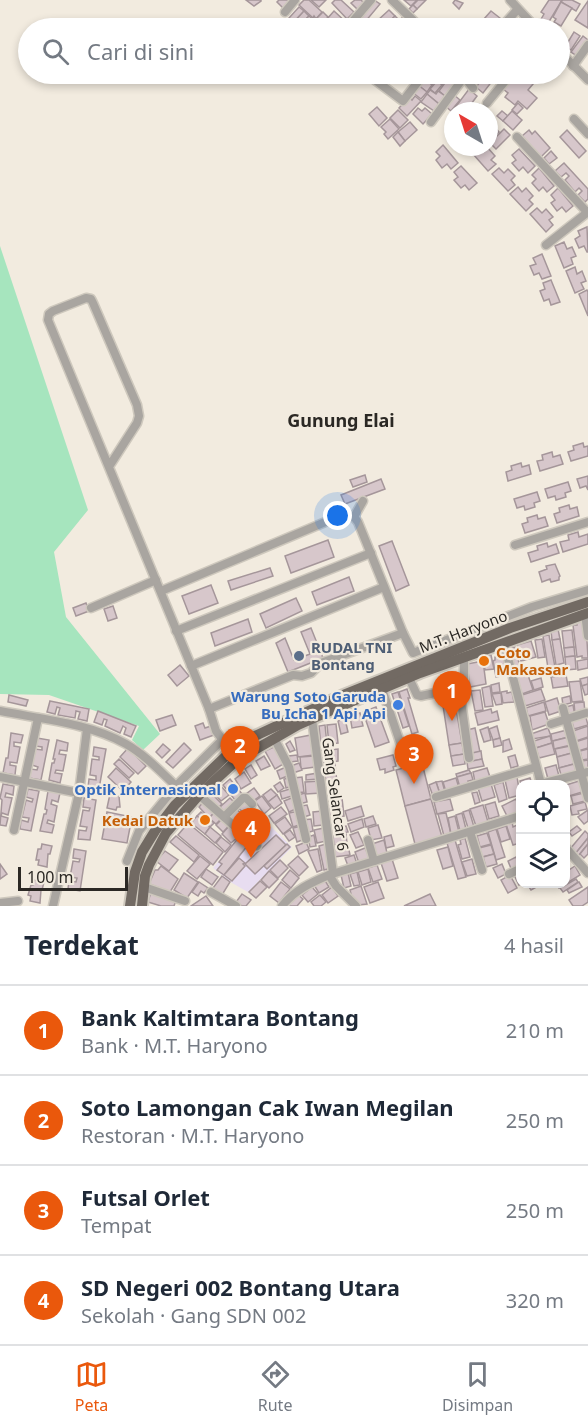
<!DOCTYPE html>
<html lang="id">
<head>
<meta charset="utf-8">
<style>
	body { margin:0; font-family:"Noto Sans",sans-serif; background:#f2f2f3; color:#1f2937 }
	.controls { position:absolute; right:18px; bottom:18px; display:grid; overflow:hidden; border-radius:12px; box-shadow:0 3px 9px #0003 }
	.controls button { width:54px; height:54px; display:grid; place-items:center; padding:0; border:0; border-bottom:2px solid #e0e1e3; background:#fff; color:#1f2937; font:30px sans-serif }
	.compass { position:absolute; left:444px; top:102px; width:54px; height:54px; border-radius:50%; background:#fff; box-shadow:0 3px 9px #0003; rotate:321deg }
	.scale { position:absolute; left:18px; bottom:15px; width:110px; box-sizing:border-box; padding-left:6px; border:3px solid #2b2824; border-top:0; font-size:16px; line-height:21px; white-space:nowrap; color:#2b2824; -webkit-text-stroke:4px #f2ebdf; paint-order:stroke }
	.you { position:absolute; left:338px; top:516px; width:21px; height:21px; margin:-15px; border:4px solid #fff; border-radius:50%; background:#1a73e8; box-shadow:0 0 0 9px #1a73e833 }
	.badge { display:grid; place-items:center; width:39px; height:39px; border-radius:50%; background:#ea580c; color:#fff; font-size:20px; font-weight:700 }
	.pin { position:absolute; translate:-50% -50px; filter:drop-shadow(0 2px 3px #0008) }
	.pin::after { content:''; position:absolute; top:32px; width:21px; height:18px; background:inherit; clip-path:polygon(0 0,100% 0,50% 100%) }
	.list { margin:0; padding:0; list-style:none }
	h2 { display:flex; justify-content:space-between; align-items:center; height:78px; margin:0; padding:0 24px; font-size:26px }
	h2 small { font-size:20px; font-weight:400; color:#747a83 }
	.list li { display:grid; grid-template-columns:39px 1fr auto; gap:18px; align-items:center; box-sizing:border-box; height:90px; padding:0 24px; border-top:2px solid #e0e1e3 }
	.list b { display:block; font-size:22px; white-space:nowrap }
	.list p { margin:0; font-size:20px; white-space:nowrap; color:#747a83 }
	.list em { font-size:20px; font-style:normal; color:#747a83 }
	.icon { flex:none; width:33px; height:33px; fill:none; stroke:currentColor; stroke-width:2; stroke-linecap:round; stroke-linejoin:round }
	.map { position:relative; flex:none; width:588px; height:906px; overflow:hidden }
	.search { position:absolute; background:#fff; box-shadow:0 3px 9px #0003; left:18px; right:18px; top:18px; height:66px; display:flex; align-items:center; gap:15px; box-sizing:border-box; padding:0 21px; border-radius:33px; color:#747a83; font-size:22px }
	.sheet { height:438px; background:#fff }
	nav { display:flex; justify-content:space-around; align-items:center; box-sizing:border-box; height:84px; border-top:2px solid #e0e1e3; background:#fff; font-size:16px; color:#747a83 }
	nav a { display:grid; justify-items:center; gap:3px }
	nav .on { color:#ea580c }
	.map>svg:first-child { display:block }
	.education { fill:#e8ddf1 }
	.green { fill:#a6e5be }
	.building { fill:#d7c7cb; stroke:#a5969a; stroke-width:1.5 }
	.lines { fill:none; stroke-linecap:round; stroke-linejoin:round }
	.minor-casing { stroke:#cec8bd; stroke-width:11 }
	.major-casing { stroke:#cec8bd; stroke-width:14 }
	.minor { stroke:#a9a5a0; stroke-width:8 }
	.major { stroke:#726a63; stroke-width:10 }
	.service-dot { fill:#5c6f8a; stroke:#f2ebdf; stroke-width:2 }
	.food-dot { fill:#e8710a; stroke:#f2ebdf; stroke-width:2 }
	.shop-dot { fill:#3f7fe0; stroke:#f2ebdf; stroke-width:2 }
	.labels { text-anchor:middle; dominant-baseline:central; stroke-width:4.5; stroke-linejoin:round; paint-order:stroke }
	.street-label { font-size:15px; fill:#2b2824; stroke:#f2ebdf }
	.service-label { font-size:15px; font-weight:bold; fill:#4e5e75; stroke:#f2ebdf; text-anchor:start }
	.food-label { font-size:15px; font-weight:bold; fill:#c56008; stroke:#f2ebdf; text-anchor:start }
	.shop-label { font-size:15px; font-weight:bold; fill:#366cbe; stroke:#f2ebdf; text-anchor:end }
	.quarter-label { font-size:18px; font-weight:bold; fill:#2b2824; stroke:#f2ebdf }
</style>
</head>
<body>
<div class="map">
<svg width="588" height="906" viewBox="0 0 588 906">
	<rect width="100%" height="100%" fill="#f2ebdf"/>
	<path class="education" d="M262,818L292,847L248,892L232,883L213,868L240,835L241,836Z"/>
	<path class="green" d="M0,246L88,510L54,552L66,617L160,734L143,750L132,740L139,726L49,695L0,694Z"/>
	<g class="building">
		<path d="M246,0H261V1L254,6Z"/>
		<path d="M279,0H289L291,2L284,9L277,2Z"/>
		<path d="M304,0H309L322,12L316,19L314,16L313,18L299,5Z"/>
		<path d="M311,0H326L319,7Z"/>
		<path d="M335,0H341L354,12L347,19L332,3Z"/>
		<path d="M355,0H361L365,4L359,11L351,3Z"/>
		<path d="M374,0L380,4L365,22L360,17Z"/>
		<path d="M404,0H417L411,6Z"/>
		<path d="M418,0H426L417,9L413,5Z"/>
		<path d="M455,0L463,3L459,9L453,3Z"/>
		<path d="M549,0H562L547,25L540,21L544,14L541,12Z"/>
		<path d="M563,0H572L580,4L576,11L561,2Z"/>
		<path d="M588,1V28L575,20Z"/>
		<path d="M561,2L572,8L561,26L554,22L556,19L553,17Z"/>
		<path d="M413,5L417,9L413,13L409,9Z"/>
		<path d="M299,7L304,11L293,23L289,18Z"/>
		<path d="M389,10L395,16L385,26L383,24L381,25L377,21Z"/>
		<path d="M304,11L309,16L298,27L293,23Z"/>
		<path d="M334,11L349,25L345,28H338L327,19Z"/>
		<path d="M491,11L505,22L499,28H496L484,19Z"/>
		<path d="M323,12L328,17L322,24L316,19Z"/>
		<path d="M309,16L314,20L306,28H300L298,27Z"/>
		<path d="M395,16L399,20L390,28H387L385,26Z"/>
		<path d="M404,16L412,24L408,28H391Z"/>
		<path d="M327,19L338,28H322L320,26Z"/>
		<path d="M315,21L320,26L317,28H308Z"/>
		<path d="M485,22L493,28H479Z"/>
		<path d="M574,32L580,36L571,50L565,47Z"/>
		<path d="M583,36L588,40L577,56L571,52Z"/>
		<path d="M426,74H441L432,85L423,78Z"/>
		<path d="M442,74H450L442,85L437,81Z"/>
		<path d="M466,74H482L474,83Z"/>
		<path d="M483,74L493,80L483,93L476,87L482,80L479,78Z"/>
		<path d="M488,74H500L495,80Z"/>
		<path d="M450,76L457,81L445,96L439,91Z"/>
		<path d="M523,76L533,84L528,90L537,98L527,109L518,101L515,105L505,97L508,93L503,89L513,78L518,82Z"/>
		<path d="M423,78L432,85L427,92L418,85Z"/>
		<path d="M437,81L442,85L435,93L430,89Z"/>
		<path d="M418,85L427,92L421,99L412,92Z"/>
		<path d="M469,89L477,96L466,111H457L454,109Z"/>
		<path d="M430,90L436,94L438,91L445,96L439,104L427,94Z"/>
		<path d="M427,94L439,104L434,111L421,102Z"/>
		<path d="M453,94L460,100L451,111L444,105Z"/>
		<path d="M415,96L421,101L407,116L399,108L409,97L412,100Z"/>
		<path d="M518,103L523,108L517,114L512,110Z"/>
		<path d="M479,104L486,111H472Z"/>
		<path d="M377,107L387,118L379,126L369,114Z"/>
		<path d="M418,108L422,111L425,108L432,114L423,124L413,114Z"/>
		<path d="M398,110L408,120L400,128L390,118Z"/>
		<path d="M502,111L508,116L503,121L497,116Z"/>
		<path d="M512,111L522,120L513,130L503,121Z"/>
		<path d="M390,119L399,129L388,139L384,134L386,132L381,127Z"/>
		<path d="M489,121L499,132L491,140L489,138Z"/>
		<path d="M410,122L417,130L405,141L398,132Z"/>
		<path d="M504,129L510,135L496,149L490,143Z"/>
		<path d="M529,130L532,134L535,131L550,148L541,157L522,136Z"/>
		<path d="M567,130L586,151L579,158L560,137Z"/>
		<path d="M398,132L405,141L400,146L393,137Z"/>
		<path d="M443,145L458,163L451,169L447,164L442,168L436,160L440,156L436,152Z"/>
		<path d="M480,147L484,152L488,148L495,156L491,160L496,164L488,171L473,154Z"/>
		<path d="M519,149L535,166L528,173L523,167L519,171L512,163L516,160L512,155Z"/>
		<path d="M551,151L557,158L549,164L544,158Z"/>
		<path d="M564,163L588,189V199L585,202L578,195L582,191L579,188L575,192L565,180L569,176L566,173L561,177L555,171Z"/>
		<path d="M461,166L477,183L469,190L465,185L461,188L454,180L458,177L454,172Z"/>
		<path d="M499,168L504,173L508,169L515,176L511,180L515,185L508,191L492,174Z"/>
		<path d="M539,168L554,186L547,192L543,187L539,191L532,183L536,179L532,175Z"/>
		<path d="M518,187L522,192L526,188L533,196L529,200L533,204L526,211L510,194Z"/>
		<path d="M558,188L573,206L566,212L562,207L557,211L551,203L555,200L551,195Z"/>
		<path d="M537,208L542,213L546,209L553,217L549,220L553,225L546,232L530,214Z"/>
		<path d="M587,227L588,252H587L584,246L579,248L575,239L580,236L578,231Z"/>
		<path d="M564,242L567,249L572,247L576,256L571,258L573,264L564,268L555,246Z"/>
		<path d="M542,254L551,276L542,279L539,273L534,275L530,266L536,264L533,258Z"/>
		<path d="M575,267L577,274L582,271L586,281L581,283L584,289L575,293L566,271Z"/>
		<path d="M551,280L560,302L551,305L549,299L544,301L540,291L545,289L543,283Z"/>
		<path d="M587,290L588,292V316L579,294Z"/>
		<path d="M583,443L584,447L588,446V456L571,461L568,452L574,450L573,446Z"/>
		<path d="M552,452L553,457L560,455L563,464L540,471L537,461L543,460L542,455Z"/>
		<path d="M521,463L522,467L529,465L531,474L508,481L506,472L512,470L511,466Z"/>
		<path d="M365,475L367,482L353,487L350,480Z"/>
		<path d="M588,476V490L586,486L580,488L577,479Z"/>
		<path d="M381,479L385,489L345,504L341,495Z"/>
		<path d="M568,482L571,491L565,493L566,497L556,500L555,496L548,498L545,489Z"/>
		<path d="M537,492L540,501L534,503L535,507L525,510L524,506L517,508L514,499Z"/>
		<path d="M569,505L570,509L577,507L579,516L557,523L554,514L560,512L559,508Z"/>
		<path d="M537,515L538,519L545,517L548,526L525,533L522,524L528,522L527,518Z"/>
		<path d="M578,532L579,537L588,534V544L563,552L560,542L569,540L568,535Z"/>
		<path d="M328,540L334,557L291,573L285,556Z"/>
		<path d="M392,541L409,585L396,591L379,546Z"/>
		<path d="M547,543L548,547L556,544L559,553L531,562L528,553L538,550L537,546Z"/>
		<path d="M555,564L560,576L559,577V580L551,582L550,579L542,582L539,572L547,569L546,566Z"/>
		<path d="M270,568L273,576L231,590L228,581Z"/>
		<path d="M349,577L354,591L317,605L312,592Z"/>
		<path d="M211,585L218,603L189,614L182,596Z"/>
		<path d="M296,598L302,611L266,628L260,614Z"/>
		<path d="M86,603L89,611L76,616L73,608Z"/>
		<path d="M113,606L117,618L108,621L104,609Z"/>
		<path d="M248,619L252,632L215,646L211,633Z"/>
		<path d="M583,621L586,624L588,658H582V656L577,657L573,625H577V622Z"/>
		<path d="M311,628L323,658L288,672L276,643L285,638L294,660L310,654L301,632Z"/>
		<path d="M558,629L560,639L552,640L551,631Z"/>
		<path d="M572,630L574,647L564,648L562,631Z"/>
		<path d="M549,635L555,667L548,668L543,636Z"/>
		<path d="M542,639L545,657L538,658L535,640Z"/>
		<path d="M560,639L564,663L556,665L552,640Z"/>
		<path d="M531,641L536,657L521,661L517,645Z"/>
		<path d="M515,647L520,667L512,669L507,650Z"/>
		<path d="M574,647L575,656L565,657L564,648Z"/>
		<path d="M491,655L494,669L485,670L483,656Z"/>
		<path d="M502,655V659H504L507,675L496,677L493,661L495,660V657Z"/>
		<path d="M575,656L576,669L566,670L565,657Z"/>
		<path d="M588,659V668L578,670L577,661Z"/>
		<path d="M483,661L486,684L470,687L467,664Z"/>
		<path d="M180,665L189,676L177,686L168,675Z"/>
		<path d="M526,669L533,690L522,694L515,673Z"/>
		<path d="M566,675L568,686L553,688L551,677Z"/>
		<path d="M588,677V684L582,686L580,679Z"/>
		<path d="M541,678L543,687L534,690L531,681Z"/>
		<path d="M580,681L583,701L572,702L569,682Z"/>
		<path d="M499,683L500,692L492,693L491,685Z"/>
		<path d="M588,684V694L585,695L582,686Z"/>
		<path d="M490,686L493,706L485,707L482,688Z"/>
		<path d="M407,689L410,698H408L418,732L412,734L399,692Z"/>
		<path d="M541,689L545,700L525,706L522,695Z"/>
		<path d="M480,690L483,710L475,711L471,691Z"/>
		<path d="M507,691V693L512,692L514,702L503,703L501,692Z"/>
		<path d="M398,692L409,726L403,728L392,694Z"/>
		<path d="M501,693L502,704L496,705L492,694Z"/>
		<path d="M9,695L28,700L26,706L8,702Z"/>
		<path d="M570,696L571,703L563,705L562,698Z"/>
		<path d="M454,697L462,743L449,745L442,699Z"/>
		<path d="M557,698L561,711L549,715L545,702Z"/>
		<path d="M50,701L89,709L87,721L78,719L80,712L76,711L75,718L58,715L60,708L57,707L55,714L47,712Z"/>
		<path d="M544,702L546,711L528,716L526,708Z"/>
		<path d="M584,702L585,713L575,714L574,703Z"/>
		<path d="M573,705L575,716L567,715L566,707Z"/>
		<path d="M376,707L389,742L375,747L363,712Z"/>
		<path d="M491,709L492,713L497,711L499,720L478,725L475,713Z"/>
		<path d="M98,711L136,726L131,737L124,734L126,728L123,726L120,733L105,726L107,720L104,719L102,725L94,722Z"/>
		<path d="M545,712L549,724L532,730L530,716Z"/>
		<path d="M360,713L363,726L352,728L350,716Z"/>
		<path d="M585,714L588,725L574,729L571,719Z"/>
		<path d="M172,715L176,725L160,731L156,720Z"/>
		<path d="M345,719L348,732L341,734L338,721Z"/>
		<path d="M203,723L205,728L211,726L214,735L200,740L195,726Z"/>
		<path d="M336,724L338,743L329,744L327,725Z"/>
		<path d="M325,725L327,745L321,746L319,726Z"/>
		<path d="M497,726L500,738L493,740L489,729Z"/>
		<path d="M588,726V737L576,741L573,731Z"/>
		<path d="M488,727L491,740L484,742L480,730Z"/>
		<path d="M475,728L480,752L472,753L467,730Z"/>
		<path d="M548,728L551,736L532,739L531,734Z"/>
		<path d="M567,730L569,737L552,741L551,734Z"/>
		<path d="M11,733L23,735L21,743L14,742V746L20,747L17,763L10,762V765L16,766L15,775L3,773L6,758H8Z"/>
		<path d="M311,735L314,755L298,757L295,738Z"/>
		<path d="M550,736L552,743L536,748L534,741Z"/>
		<path d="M569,737L571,745L554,749L553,741Z"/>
		<path d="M37,738L49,740L41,780L29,778L31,769L37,770L38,767L32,765L35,749L42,750V747L35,746Z"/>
		<path d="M500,738L502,745L494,747L493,740Z"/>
		<path d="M588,738V748L578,751L575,742Z"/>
		<path d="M509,739L512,749L503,752V741Z"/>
		<path d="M57,740L68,743L67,751L60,750L59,754L66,755L63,771L56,770L55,773L62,774L60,783L49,780L52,763H54L55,759H53Z"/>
		<path d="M290,741L295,750L290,752L286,744Z"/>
		<path d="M184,743L191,750L173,768L166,762Z"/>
		<path d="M462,743L464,754L451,756L449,745Z"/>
		<path d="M552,743L555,754L539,758L536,748Z"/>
		<path d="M163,744L170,750L162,758L156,752Z"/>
		<path d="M276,746L285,763L275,769L265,751Z"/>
		<path d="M570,746L572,753L557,757L555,749Z"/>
		<path d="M94,747L106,749L99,789L88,788L89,779L96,780V776L90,775L92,759L99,760V757L93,756Z"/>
		<path d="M128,748L146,766L138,774L120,757Z"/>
		<path d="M338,749V761L322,763L321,751Z"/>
		<path d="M588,749V759L582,760L580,751Z"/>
		<path d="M481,751L482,759L473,761L472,753Z"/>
		<path d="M572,753L574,764L559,768L557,757Z"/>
		<path d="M464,754L465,764L453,766L451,756Z"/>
		<path d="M297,755L298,761L290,762L289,756Z"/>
		<path d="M393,755L396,766L393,767L394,770L385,773V769L380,770L377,759Z"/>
		<path d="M515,755L518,766L511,768L508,757Z"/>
		<path d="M264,756L270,766L261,770L256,761Z"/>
		<path d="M314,756L315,767L301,769L300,757Z"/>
		<path d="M119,759L134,773L129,778L114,764Z"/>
		<path d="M482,759L484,766L468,769L467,762Z"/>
		<path d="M588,760V770L584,771L582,761Z"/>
		<path d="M299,763L302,770L293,773L291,766Z"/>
		<path d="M422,763L431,799L405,806L396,770Z"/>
		<path d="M335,764L337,783L326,784L324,765Z"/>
		<path d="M574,764L577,774L562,778L559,768Z"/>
		<path d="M251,765L257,775L251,779L245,769Z"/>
		<path d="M556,765L559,776L548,779L545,768Z"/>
		<path d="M286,767L290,775L280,779L277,771Z"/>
		<path d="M116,768L131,782L123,791L108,777Z"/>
		<path d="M487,768L490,777L475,782L473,772Z"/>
		<path d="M469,770L471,773L457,777L456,774Z"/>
		<path d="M244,772L251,783L241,789L235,779Z"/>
		<path d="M318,773V779L306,780V775Z"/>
		<path d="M471,773L473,780L468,781L469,785L460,788L457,777Z"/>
		<path d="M302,777L304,792L296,793L294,778Z"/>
		<path d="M517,777L520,795L509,798L505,780Z"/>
		<path d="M289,778L292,786L286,788L284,779Z"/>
		<path d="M456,778L459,788L446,792L443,782Z"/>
		<path d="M530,778L532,784H521L520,781Z"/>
		<path d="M230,779L242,794L235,800L223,785Z"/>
		<path d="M320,781L321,793L306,794L305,782Z"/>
		<path d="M442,781L445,792L440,794L436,782Z"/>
		<path d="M579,781L582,792L569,796L566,785Z"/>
		<path d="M280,782L284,788L278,792L274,786Z"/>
		<path d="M436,782L440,794L433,796L429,785Z"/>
		<path d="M503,782L507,799L499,802L494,785Z"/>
		<path d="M3,784L14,786L13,795L6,793L5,797L12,798L8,815L2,813L1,816L8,818L6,826L0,825L2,800L0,798Z"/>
		<path d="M491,784L495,797L482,801L478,788Z"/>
		<path d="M220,785L229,795L221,801L213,792Z"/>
		<path d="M254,788L260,796L252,802L246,794Z"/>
		<path d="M293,788L295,795L282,799L280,792Z"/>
		<path d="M28,789L39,791L31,831L20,829L21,820L28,822L29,818L22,817L26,800L32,802L33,799L26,797Z"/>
		<path d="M271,789L277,795L268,802L263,795Z"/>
		<path d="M48,791L60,793L58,802L52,800L51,804L57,806L54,822L48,820L47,823L54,825L52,833L40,831L44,814H46L47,810L45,809Z"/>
		<path d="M477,792L480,802L475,804L472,793Z"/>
		<path d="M305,793L307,802L299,804L298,795Z"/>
		<path d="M584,793L585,801L573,804L571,796Z"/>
		<path d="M110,794L119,796L120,807H117L116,810L107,808Z"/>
		<path d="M212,794L222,804L217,809L208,798Z"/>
		<path d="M277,795L282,803L274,809L268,802Z"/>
		<path d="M262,796L271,808L264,814L255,801Z"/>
		<path d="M294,797L298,808L289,812L284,801Z"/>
		<path d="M84,798L96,800L90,840L78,839L79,830L86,831L87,827L80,826L83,810L89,811L90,808L83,807Z"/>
		<path d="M230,798L235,803L224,812L220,807Z"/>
		<path d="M342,798L344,816L337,817L336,799Z"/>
		<path d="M431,799L442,837L415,844L405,806Z"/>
		<path d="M450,799L453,810L437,814L434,802Z"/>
		<path d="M516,799L520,812L508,818L502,806Z"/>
		<path d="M244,800L251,806L244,813L237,807Z"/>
		<path d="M204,801L215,812L209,818L199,807Z"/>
		<rect x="327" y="802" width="8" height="13"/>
		<path d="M495,802L499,816L489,819L485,805Z"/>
		<path d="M585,802L587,809L578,811L579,814L572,815L570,806Z"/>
		<path d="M307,805L310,815L304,817L301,806Z"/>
		<path d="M483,805L488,822L476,826L470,809Z"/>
		<path d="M251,806L259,814L252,821L244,813Z"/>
		<path d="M361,806L364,816L348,821L345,811Z"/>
		<path d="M281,807L287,814L274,823L269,816Z"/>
		<path d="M235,808L243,815L234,824L226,817Z"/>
		<path d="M469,810L474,827L468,828L463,812Z"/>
		<path d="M588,810V821L584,824L578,817Z"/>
		<path d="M299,811L302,824L293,827L289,813Z"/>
		<path d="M322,811L323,825L314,826L313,812Z"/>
		<path d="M107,812L132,817L127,843L102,839Z"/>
		<path d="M201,812L214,823L210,827L197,816Z"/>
		<path d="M215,812L222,818L216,824L209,818Z"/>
		<path d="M446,813L451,834L444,836L438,814Z"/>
		<path d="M462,813L466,829L460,831L456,815Z"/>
		<path d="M244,815L253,823L243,833L235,825Z"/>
		<path d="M197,816L210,827L205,834L191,823Z"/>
		<path d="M373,816L376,824L366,827L364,819Z"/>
		<path d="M455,816L459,832L451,834L448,818Z"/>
		<path d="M285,817L292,827L283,834L275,824Z"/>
		<path d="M222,819L229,826L223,832L216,825Z"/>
		<path d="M311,819L313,831L306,833L303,820Z"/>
		<path d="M362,819L364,827L351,832L348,824Z"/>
		<path d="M512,822L513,827L517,825L520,835V843L513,845L506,824Z"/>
		<path d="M188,823L223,852L213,865L178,835Z"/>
		<path d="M378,825L382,838L371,840L368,828Z"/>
		<path d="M229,826L239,836L231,843L222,834Z"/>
		<path d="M301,826L305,839L297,842L293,828Z"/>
		<path d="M346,826L348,832L335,834L334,828Z"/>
		<path d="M506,826L510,839L501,842L497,829Z"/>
		<path d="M577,826L581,830L572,836L569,832Z"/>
		<path d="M210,827L221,836L215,843L205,834Z"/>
		<path d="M324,828L326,841L317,843L314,830Z"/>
		<path d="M496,829L505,857L496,860L488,832Z"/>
		<path d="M290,830L295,837L289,841L284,834Z"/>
		<path d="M585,831L588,834V838L575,854L570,849Z"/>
		<path d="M358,832L364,845L356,848L350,835Z"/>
		<path d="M487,833L491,844L480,847L477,836Z"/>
		<path d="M346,834L347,843L334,845L333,836Z"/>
		<path d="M276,835L286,845L255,874L245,864Z"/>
		<path d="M314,835L316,846L310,847L308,837Z"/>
		<path d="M391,835L394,846L386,848L384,837Z"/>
		<path d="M176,836L199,855L194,862L170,842Z"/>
		<path d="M221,837L231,845L225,852L216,843Z"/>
		<path d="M239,837L248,845L224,875L217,870L222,864L219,862Z"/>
		<path d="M465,838L470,857L462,859L458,845L461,844L460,840Z"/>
		<path d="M588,838V844L578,856L575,854Z"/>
		<path d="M384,840L387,853L375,856L372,844Z"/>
		<path d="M455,840L466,877L458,879L447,843Z"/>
		<path d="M306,842L309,849L299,854L296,846Z"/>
		<path d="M42,844L52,846L50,854H48L47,867L38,865L39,860H36L38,849H41Z"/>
		<path d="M287,844L290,847L267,869L264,866Z"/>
		<path d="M326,844L331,868L324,870L319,846Z"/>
		<path d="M588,844V854L584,858L580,854Z"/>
		<path d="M348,845L350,855L334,857L333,847Z"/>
		<path d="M491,845L494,854L482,857L479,848Z"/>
		<path d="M448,847L453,866L443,869L437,850Z"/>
		<path d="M365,848L370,858L359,863L355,852Z"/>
		<path d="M74,849L86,851L80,891L68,889L69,881L76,882L77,878L70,877L73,861L79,862L80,859L73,858Z"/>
		<path d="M318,849L322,870L317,872L308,851Z"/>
		<path d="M165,851L178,860L169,871L156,861Z"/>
		<path d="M494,854L497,864L486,867L483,857Z"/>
		<path d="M354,855L357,864L348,866L345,858Z"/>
		<path d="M200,856L210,864L197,879L187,871Z"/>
		<path d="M298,856L308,867L299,876L288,865Z"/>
		<path d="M516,857L520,867L512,871L508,861Z"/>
		<path d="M239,858L245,863L243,864L245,866L232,881L224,875Z"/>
		<path d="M392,859L398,878L387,881L381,863Z"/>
		<path d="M472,859L476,874L467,876L462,862Z"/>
		<path d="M280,860L288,868L278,878L270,870Z"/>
		<path d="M0,864L7,874L0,879Z"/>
		<path d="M502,864L506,874L498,878L493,868Z"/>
		<path d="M377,865L382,879L373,882L368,868Z"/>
		<path d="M161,866L178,879L170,892L149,884L155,870H158Z"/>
		<path d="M575,866L580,875L559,888L555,884H566V872Z"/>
		<path d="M206,869L218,877L212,885L201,877Z"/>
		<path d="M368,869L371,882L362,885L358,872Z"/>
		<path d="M290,870L299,878L291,888L282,880Z"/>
		<path d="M269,871L278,879L269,888L261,880Z"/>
		<path d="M357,872L360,885L354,886L350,874Z"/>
		<path d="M184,873L198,882L187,898L174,890Z"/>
		<path d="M348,873L351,886L344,888L341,875Z"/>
		<path d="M520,874L521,884L519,885L515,877Z"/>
		<path d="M510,875L517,888L508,893L501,880Z"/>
		<path d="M222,876L230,882L222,895L213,888Z"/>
		<path d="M324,879L329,887L319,893L314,885Z"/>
		<path d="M576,879L578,882L563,892L560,888Z"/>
		<path d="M34,880L44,882L42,890H41L40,903L30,901L31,896L28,895L31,885H33Z"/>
		<path d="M260,881L267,887L256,898L249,892Z"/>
		<path d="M199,882L208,888L204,893L201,891L198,896L192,892Z"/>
		<path d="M281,882L290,889L279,903L270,896Z"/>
		<path d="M378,882L384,898L370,903L364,887Z"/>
		<path d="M579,882L582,887L569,893L567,890Z"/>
		<path d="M527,884H539L540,885L531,890Z"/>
		<path d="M361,886L367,904L358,905L352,898L350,890Z"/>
		<path d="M312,887L318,894L308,902L302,895Z"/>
		<path d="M332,887L338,896L328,903L322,895Z"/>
		<path d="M588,887V902L582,906H573L569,900Z"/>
		<path d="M151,892L176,900L174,906H161L148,902Z"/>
		<path d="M296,893L303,899L297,906H285Z"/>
		<path d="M242,894L251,900L246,906H242L236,902Z"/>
		<path d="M430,894L436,906H404Z"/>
		<path d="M320,895L326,902L321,906H314L311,902Z"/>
		<path d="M206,896L213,906H191Z"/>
	</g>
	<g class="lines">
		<g class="minor-casing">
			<g id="minor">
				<path d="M392,0L421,28"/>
				<path d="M510,0L536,28"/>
				<path d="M285,12L295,0"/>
				<path d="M347,28L371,0"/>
				<path d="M501,28L517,10"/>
				<path d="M560,52L588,80"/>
				<path d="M573,66L588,45"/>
				<path d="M367,74L403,101L424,74"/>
				<path d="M462,74L473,88"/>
				<path d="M487,103L511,74"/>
				<path d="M574,119L588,134"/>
				<path d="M431,122L464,77"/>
				<path d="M517,137L588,213"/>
				<path d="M546,245L588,212"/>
				<path d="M110,465L137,423L139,416L137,405L93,303L91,299L86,298L53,311L49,314L48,320L209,709L216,731L234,755"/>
				<path d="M354,517L363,501"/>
				<path d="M515,545L588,522"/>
				<path d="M161,591L342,515L354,517L358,522L403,633L413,653L532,607L588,590"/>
				<path d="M91,608L156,580"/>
				<path d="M585,614L588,636"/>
				<path d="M176,631L371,553"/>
				<path d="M504,643L541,784"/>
				<path d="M191,666L384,587"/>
				<path d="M409,678L417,695L421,696L454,689L464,681V658"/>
				<path d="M459,687L469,758"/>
				<path d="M382,689L403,751"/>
				<path d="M563,708L588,798"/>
				<path d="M209,709L293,675L302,676L311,673L321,663L403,633"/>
				<path d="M0,711C41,719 89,723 126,744C145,755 160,771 176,786"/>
				<path d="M312,719L333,873"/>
				<path d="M551,724L586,713"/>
				<path d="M274,738L289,767L306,839"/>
				<path d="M0,777L79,793"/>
				<path d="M541,784L588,772"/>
				<path d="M199,795L257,846"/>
				<path d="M436,797L536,767"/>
				<path d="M224,817L243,798H246L252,804"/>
				<path d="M14,830L38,718"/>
				<path d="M470,832L482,870"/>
				<path d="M368,840L374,861"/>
				<path d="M566,848L588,873"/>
				<path d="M127,861L139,831L176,786L221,741"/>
				<path d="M509,874L520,869"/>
				<path d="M329,875L336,886L356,906"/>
				<path d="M144,887L185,901"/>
				<path d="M211,892L236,906"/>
				<path d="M0,903L18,901"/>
				<path d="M53,906L79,793L87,729"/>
				<path d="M282,906C295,890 310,883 329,875L520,816"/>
			</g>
		</g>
		<g class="major-casing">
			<g id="major">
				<path d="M130,906L135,872L142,852L155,831L175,805L230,752L255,736L341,696L510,628L588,602"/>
				<path d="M142,906L145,876L149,865L166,833L199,795L237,760L298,725L339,707L420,673L588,613"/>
			</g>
		</g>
		<use href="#minor" class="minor"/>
		<use href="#major" class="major"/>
	</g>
	<circle class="service-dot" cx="299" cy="656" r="6"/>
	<g class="food-dot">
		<circle cx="484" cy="661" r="6"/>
		<circle cx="205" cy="820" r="6"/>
	</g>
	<g class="shop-dot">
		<circle cx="398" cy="705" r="6"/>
		<circle cx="233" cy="789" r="6"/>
	</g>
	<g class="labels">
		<g class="street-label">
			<text transform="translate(463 631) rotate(-21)">M.T. Haryono</text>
			<text transform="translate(336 794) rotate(82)">Gang Selancar 6</text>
		</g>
		<g class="service-label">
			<text x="311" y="647">RUDAL TNI<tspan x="311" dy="17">Bontang</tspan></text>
		</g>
		<g class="food-label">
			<text x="496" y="652">Coto<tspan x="496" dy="17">Makassar</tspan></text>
			<text x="193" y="820" text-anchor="end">Kedai Datuk</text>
		</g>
		<g class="shop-label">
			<text x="386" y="696">Warung Soto Garuda<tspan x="386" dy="17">Bu Icha 1 Api Api</tspan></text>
			<text x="221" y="789">Optik Internasional</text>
		</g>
		<g class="quarter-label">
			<text x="341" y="420">Gunung Elai</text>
		</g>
	</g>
</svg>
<div class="controls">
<button><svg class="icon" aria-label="locate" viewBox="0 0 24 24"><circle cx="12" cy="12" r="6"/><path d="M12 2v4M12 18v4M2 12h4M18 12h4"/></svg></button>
<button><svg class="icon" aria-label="layers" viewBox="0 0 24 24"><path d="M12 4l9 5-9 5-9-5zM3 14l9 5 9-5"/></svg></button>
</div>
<svg class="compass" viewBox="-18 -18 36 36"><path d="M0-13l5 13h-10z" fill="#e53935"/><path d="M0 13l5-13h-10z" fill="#747a83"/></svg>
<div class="scale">100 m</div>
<div class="you"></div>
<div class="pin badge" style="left:452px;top:721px">1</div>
<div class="pin badge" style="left:240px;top:776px">2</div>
<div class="pin badge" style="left:414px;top:784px">3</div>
<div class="pin badge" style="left:251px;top:858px">4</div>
<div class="search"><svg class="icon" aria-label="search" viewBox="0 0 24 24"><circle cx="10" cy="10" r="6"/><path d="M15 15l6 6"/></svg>Cari di sini</div>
</div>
<section class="sheet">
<h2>Terdekat<small>4 hasil</small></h2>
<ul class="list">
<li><span class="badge">1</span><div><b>Bank Kaltimtara Bontang</b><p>Bank · M.T. Haryono</p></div><em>210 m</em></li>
<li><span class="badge">2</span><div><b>Soto Lamongan Cak Iwan Megilan</b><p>Restoran · M.T. Haryono</p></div><em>250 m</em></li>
<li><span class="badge">3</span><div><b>Futsal Orlet</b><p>Tempat</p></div><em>250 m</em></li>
<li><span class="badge">4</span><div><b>SD Negeri 002 Bontang Utara</b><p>Sekolah · Gang SDN 002</p></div><em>320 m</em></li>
</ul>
</section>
<nav>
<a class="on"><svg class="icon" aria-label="map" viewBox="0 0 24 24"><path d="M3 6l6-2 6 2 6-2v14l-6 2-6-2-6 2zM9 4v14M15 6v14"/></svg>Peta</a>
<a><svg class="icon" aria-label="directions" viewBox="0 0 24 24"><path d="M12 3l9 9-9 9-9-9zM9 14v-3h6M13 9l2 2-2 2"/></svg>Rute</a>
<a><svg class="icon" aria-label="saved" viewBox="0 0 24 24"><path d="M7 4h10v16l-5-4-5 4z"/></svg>Disimpan</a>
</nav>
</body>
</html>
